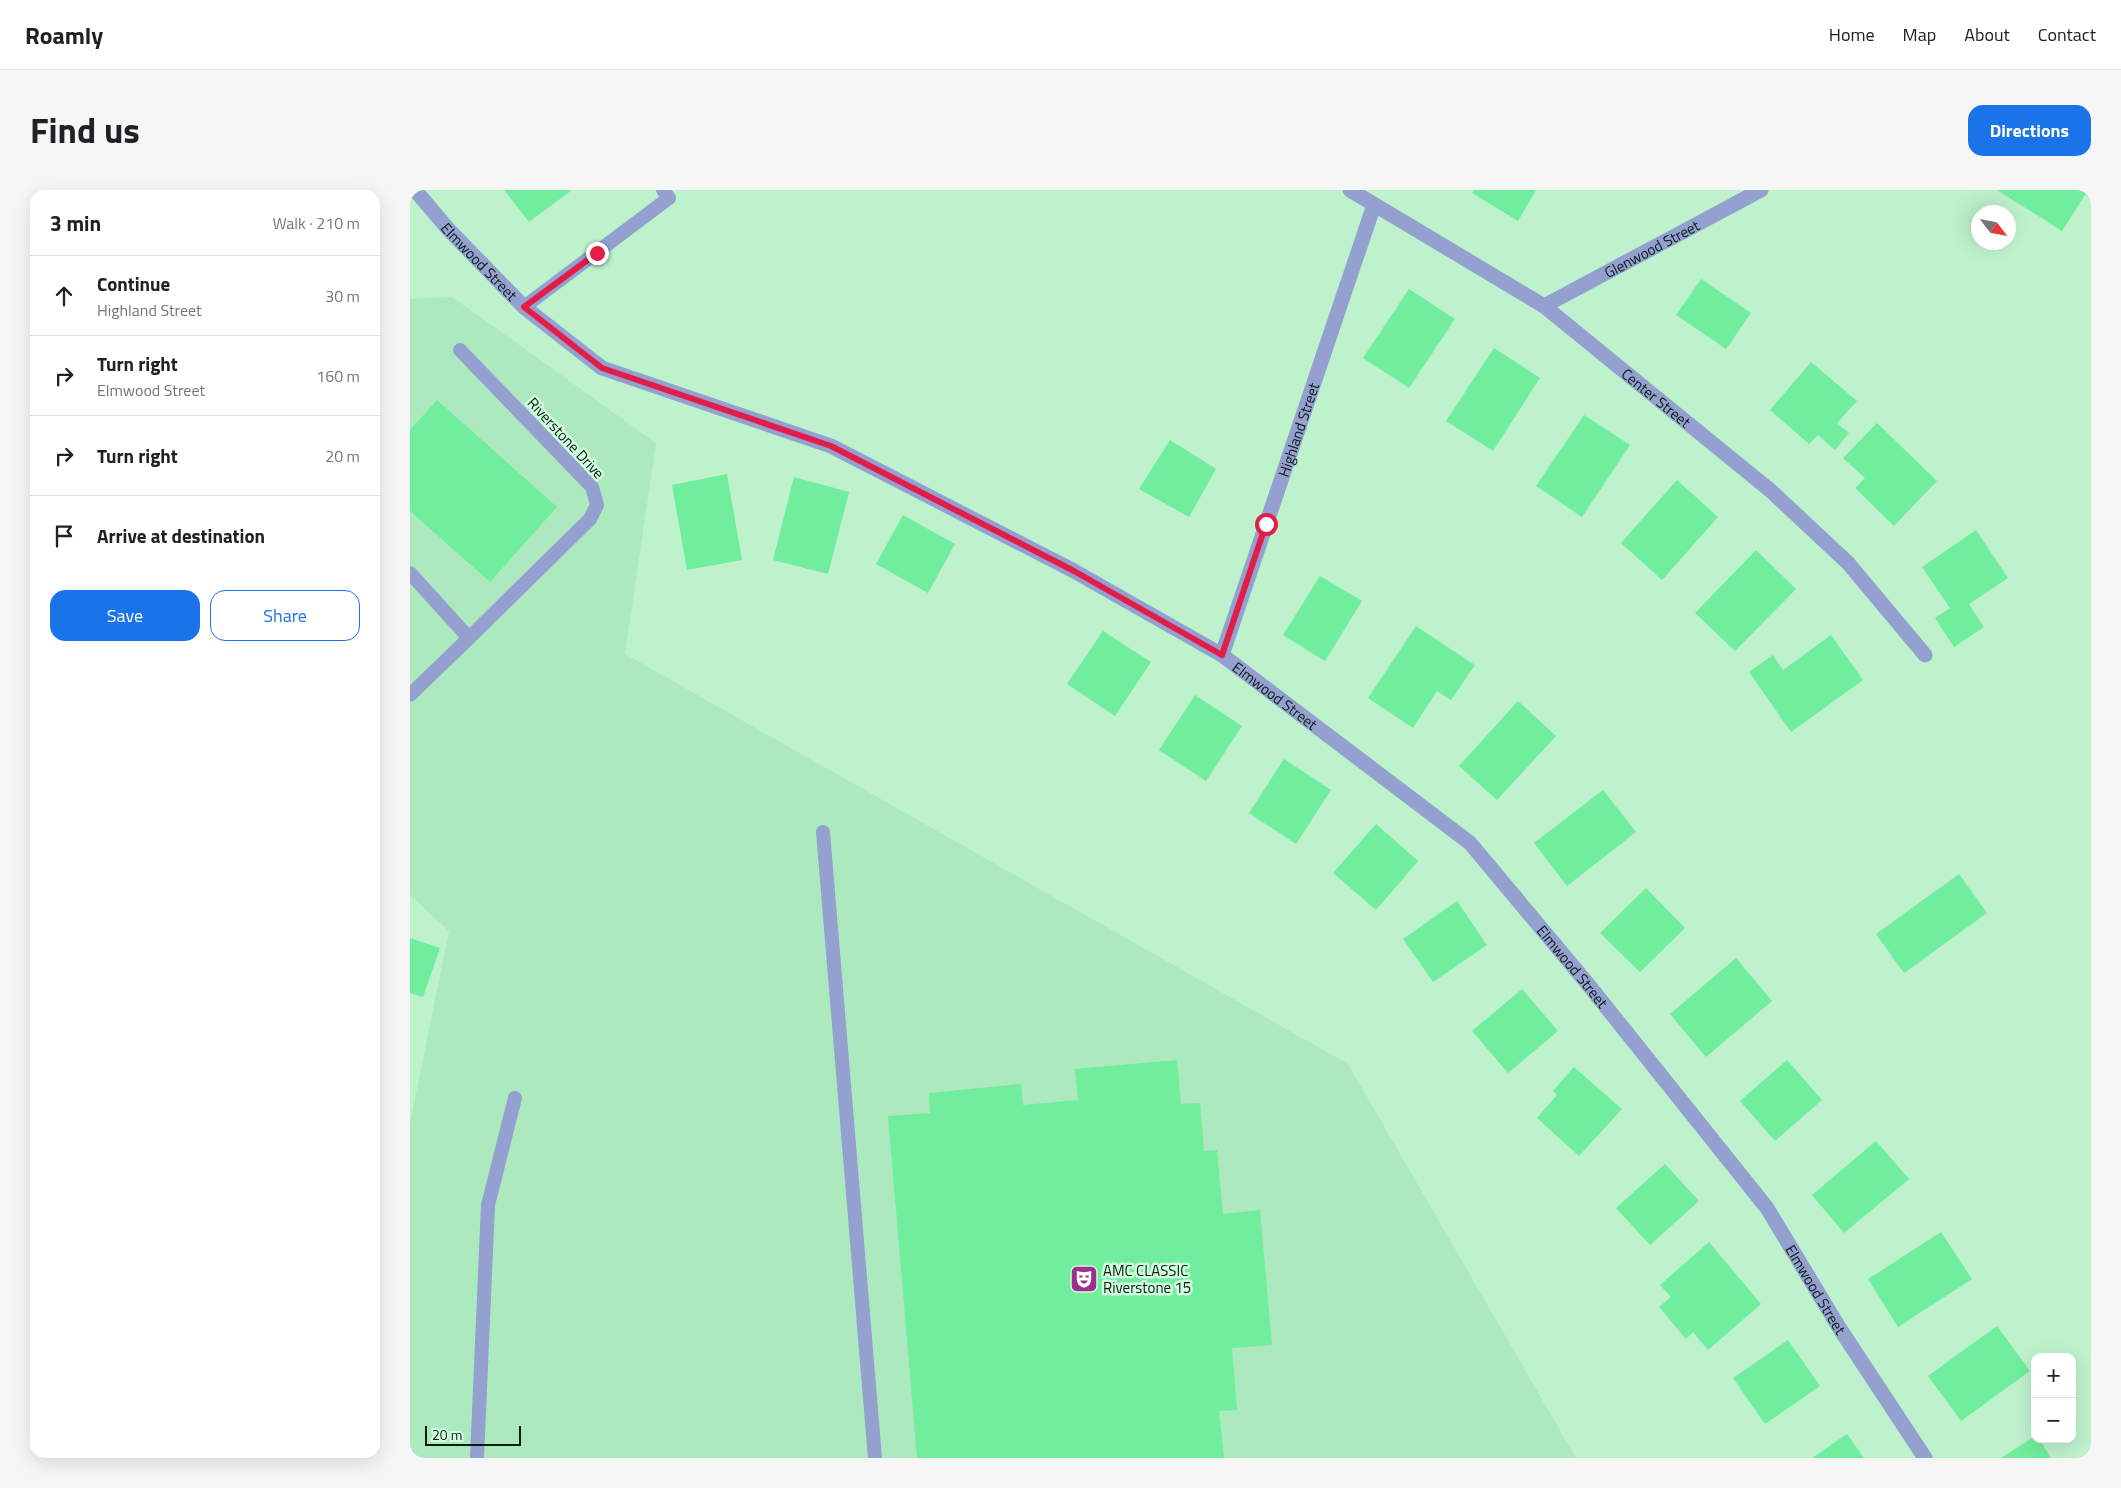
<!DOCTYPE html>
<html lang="en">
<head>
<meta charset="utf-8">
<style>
	body { margin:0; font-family:"Titillium Web",sans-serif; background:#f6f6f6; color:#202124 }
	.controls { position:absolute; right:15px; bottom:15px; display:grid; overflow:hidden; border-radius:10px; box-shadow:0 5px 20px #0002 }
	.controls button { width:45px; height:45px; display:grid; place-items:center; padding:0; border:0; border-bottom:1px solid #e0e0e0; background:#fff; color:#202124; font:25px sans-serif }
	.compass { position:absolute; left:1561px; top:15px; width:45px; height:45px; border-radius:50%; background:#fff; box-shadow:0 5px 20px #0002; rotate:122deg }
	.scale { position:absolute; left:15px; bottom:12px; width:96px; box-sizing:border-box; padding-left:5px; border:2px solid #081c0f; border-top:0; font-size:14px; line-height:18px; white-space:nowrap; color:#081c0f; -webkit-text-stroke:4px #d2fdde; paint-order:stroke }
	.stop { position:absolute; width:15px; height:15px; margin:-11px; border:4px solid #e11d48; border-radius:50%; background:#fff }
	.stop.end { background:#e11d48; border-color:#fff; box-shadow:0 1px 5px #0008 }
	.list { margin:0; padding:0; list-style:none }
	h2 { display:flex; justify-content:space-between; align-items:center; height:65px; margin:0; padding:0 20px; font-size:21px }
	h2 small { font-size:16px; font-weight:400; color:#757577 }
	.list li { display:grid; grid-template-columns:32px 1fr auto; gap:15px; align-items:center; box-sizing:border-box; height:80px; padding:0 20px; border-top:1px solid #e0e0e0 }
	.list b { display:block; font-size:19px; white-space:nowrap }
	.list p { margin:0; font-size:16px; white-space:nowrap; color:#757577 }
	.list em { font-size:16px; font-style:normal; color:#757577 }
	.actions { display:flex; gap:10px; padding:15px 20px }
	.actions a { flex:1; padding:11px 0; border:1px solid #1a73e8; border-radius:15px; text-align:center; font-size:18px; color:#1a73e8 }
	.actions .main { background:#1a73e8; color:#fff }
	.icon { flex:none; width:28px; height:28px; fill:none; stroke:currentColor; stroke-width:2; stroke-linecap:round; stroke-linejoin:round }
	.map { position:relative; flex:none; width:1681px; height:1268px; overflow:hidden; border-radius:15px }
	header { display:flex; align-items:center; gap:30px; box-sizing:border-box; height:70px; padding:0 25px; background:#fff; border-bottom:1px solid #e0e0e0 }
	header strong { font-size:24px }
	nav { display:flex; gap:28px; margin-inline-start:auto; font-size:18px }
	.intro { display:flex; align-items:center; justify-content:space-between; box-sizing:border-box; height:120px; padding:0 30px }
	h1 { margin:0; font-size:35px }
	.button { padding:12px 22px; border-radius:15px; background:#1a73e8; color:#fff; font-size:18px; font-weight:700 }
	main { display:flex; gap:30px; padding:0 30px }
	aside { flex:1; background:#fff; border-radius:15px; box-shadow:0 5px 20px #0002 }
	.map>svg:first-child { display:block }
	.built { fill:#ade9be }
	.building { fill:#70ed9d }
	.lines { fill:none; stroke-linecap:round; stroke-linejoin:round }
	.lane { stroke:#93a0d0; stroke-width:14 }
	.street { stroke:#93a0d0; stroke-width:15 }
	.route { stroke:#e11d48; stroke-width:6 }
	.labels { text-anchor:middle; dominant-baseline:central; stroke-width:5; stroke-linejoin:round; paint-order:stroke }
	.street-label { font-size:15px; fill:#081c0f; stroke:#d2fdde }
	.poi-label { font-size:15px; fill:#081c0f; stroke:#d2fdde; text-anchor:start }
</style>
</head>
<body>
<header>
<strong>Roamly</strong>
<nav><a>Home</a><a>Map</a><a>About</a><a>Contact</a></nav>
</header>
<div class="intro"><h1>Find us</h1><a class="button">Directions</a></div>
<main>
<aside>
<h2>3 min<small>Walk · 210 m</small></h2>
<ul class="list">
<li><svg class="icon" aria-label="ahead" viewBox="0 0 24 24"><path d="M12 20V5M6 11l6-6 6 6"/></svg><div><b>Continue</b><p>Highland Street</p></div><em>30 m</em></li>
<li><svg class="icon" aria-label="right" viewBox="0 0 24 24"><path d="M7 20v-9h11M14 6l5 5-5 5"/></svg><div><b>Turn right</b><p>Elmwood Street</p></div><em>160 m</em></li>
<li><svg class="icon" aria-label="right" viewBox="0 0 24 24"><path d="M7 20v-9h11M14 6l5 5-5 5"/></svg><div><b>Turn right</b></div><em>20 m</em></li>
<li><svg class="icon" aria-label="arrive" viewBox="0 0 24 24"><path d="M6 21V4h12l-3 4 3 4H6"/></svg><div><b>Arrive at destination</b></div></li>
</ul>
<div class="actions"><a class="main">Save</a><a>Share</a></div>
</aside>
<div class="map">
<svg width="1681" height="1268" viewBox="0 0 1681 1268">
	<rect width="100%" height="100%" fill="#bdf2cc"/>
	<path class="built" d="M42,107L246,253L215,464L938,874L1166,1268H0V933L39,741L0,705V109Z"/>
	<g class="building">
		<path d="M94,0H162L119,32Z"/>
		<path d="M1064,0H1126L1108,31L1062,3Z"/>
		<path d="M1587,0H1681V8L1675,5L1652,41Z"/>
		<path d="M1291,89L1341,123L1316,159L1266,125Z"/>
		<path d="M999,99L1045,129L999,198L953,168Z"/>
		<path d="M1084,158L1130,188L1083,261L1036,231Z"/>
		<path d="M1401,172L1447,211L1427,233L1439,243L1425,260L1408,245L1399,254L1360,220Z"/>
		<path d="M27,210L147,317L80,392L0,321V240Z"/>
		<path d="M1174,225L1220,255L1172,327L1126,296Z"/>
		<path d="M1467,233L1527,291L1484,336L1445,298L1455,288L1433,268Z"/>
		<path d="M760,250L806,279L779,327L729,299Z"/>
		<path d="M317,284L332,370L277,380L262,295Z"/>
		<path d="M384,287L439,302L418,384L363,370Z"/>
		<path d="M1267,290L1308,327L1252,390L1211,353Z"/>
		<path d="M493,325L545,354L518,403L466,374Z"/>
		<path d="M1566,340L1598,388L1559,414L1574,437L1544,457L1525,428L1540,418L1512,377Z"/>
		<path d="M1346,360L1386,399L1325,461L1285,423Z"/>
		<path d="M910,386L952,411L915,471L873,445Z"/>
		<path d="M1006,436L1065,475L1041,510L1027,501L1003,538L958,508Z"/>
		<path d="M693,441L741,472L705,526L657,494Z"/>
		<path d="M1421,445L1453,490L1381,542L1339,482L1363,465L1373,480Z"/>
		<path d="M785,505L832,536L796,591L749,560Z"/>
		<path d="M1108,511L1146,546L1087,610L1049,576Z"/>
		<path d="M874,569L921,600L886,654L839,623Z"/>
		<path d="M1193,600L1226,642L1157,696L1124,653Z"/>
		<path d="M966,634L1008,671L966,720L923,683Z"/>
		<path d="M1549,684L1577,723L1494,783L1466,744Z"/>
		<path d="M1236,698L1275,738L1230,782L1190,743Z"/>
		<path d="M1047,711L1077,755L1023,792L993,749Z"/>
		<path d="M0,748L30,758L13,807L0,803Z"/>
		<path d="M1326,768L1362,811L1296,867L1260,824Z"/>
		<path d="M1112,799L1148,841L1098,883L1062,841Z"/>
		<path d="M767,870L771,914L790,913L794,961L807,960L813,1024L850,1020L862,1155L822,1158L827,1220L809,1221L814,1268H507L478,926L520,923L519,903L611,894L613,915L668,910L665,879Z"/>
		<path d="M1377,870L1412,910L1365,951L1330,911Z"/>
		<path d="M1164,877L1212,919L1169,966L1127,928L1147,905L1143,901Z"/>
		<path d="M1466,951L1499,989L1434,1043L1402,1005Z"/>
		<path d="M1255,974L1289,1011L1240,1055L1206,1018Z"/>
		<path d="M1531,1042L1562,1089L1488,1137L1458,1089Z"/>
		<path d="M1299,1052L1351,1114L1298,1160L1283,1142L1276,1149L1249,1117L1261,1107L1250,1095Z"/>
		<path d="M1587,1136L1620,1181L1551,1231L1518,1186Z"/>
		<path d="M1378,1150L1410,1196L1355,1234L1323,1188Z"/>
		<path d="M1437,1244L1454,1268H1402Z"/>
		<path d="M1625,1246V1249H1629L1641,1268H1591Z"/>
	</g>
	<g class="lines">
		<g class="lane">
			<path d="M114,117L259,8L253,0"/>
			<path d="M0,383L59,448L180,329L187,315L182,297L50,160"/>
			<path d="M0,505L59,448"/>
			<path d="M413,642L465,1268"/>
			<path d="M67,1268L78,1015L105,908"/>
		</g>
		<g class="street">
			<path id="s1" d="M5,0L39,40L114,117L192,178L421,256L664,381L812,465L1060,653L1177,793L1357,1018L1430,1139L1515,1268"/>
			<path id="s2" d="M940,0L1134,116L1361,301L1438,373L1515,465"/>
			<path id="s3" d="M1134,116L1351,0"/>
			<path id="s4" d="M812,465L964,15"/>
		</g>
	</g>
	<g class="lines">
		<path class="route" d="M187,63L114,117L192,178L421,256L664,381L812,465L856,334"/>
	</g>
	<defs>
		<g id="theatre-square" transform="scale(1.4375)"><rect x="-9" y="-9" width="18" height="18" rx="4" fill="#9d2f8f" stroke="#d2fdde"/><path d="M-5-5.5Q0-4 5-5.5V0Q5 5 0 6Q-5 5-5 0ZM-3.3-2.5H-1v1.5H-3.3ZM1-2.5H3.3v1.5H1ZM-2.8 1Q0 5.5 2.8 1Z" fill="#fff"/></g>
	</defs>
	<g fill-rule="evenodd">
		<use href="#theatre-square" x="674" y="1089"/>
	</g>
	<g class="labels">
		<g class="street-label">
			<text stroke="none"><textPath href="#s3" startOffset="122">Glenwood Street</textPath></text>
			<text stroke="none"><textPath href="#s1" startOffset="96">Elmwood Street</textPath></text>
			<text stroke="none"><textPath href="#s2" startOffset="371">Center Street</textPath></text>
			<text stroke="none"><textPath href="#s4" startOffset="238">Highland Street</textPath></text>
			<text transform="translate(156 248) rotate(47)">Riverstone Drive</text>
			<text stroke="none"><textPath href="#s1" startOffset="1011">Elmwood Street</textPath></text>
			<text stroke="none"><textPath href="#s1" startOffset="1416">Elmwood Street</textPath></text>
			<text stroke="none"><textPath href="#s1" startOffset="1821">Elmwood Street</textPath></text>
		</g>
		<g class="poi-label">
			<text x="693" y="1080">AMC CLASSIC<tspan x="693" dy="17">Riverstone 15</tspan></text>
		</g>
	</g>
</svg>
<div class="controls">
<button>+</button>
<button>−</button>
</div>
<svg class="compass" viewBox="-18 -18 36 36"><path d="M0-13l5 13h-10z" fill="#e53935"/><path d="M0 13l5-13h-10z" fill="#757577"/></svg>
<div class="scale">20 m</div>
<div class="stop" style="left:856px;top:334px"></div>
<div class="stop end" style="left:187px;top:63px"></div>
</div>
</main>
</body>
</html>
